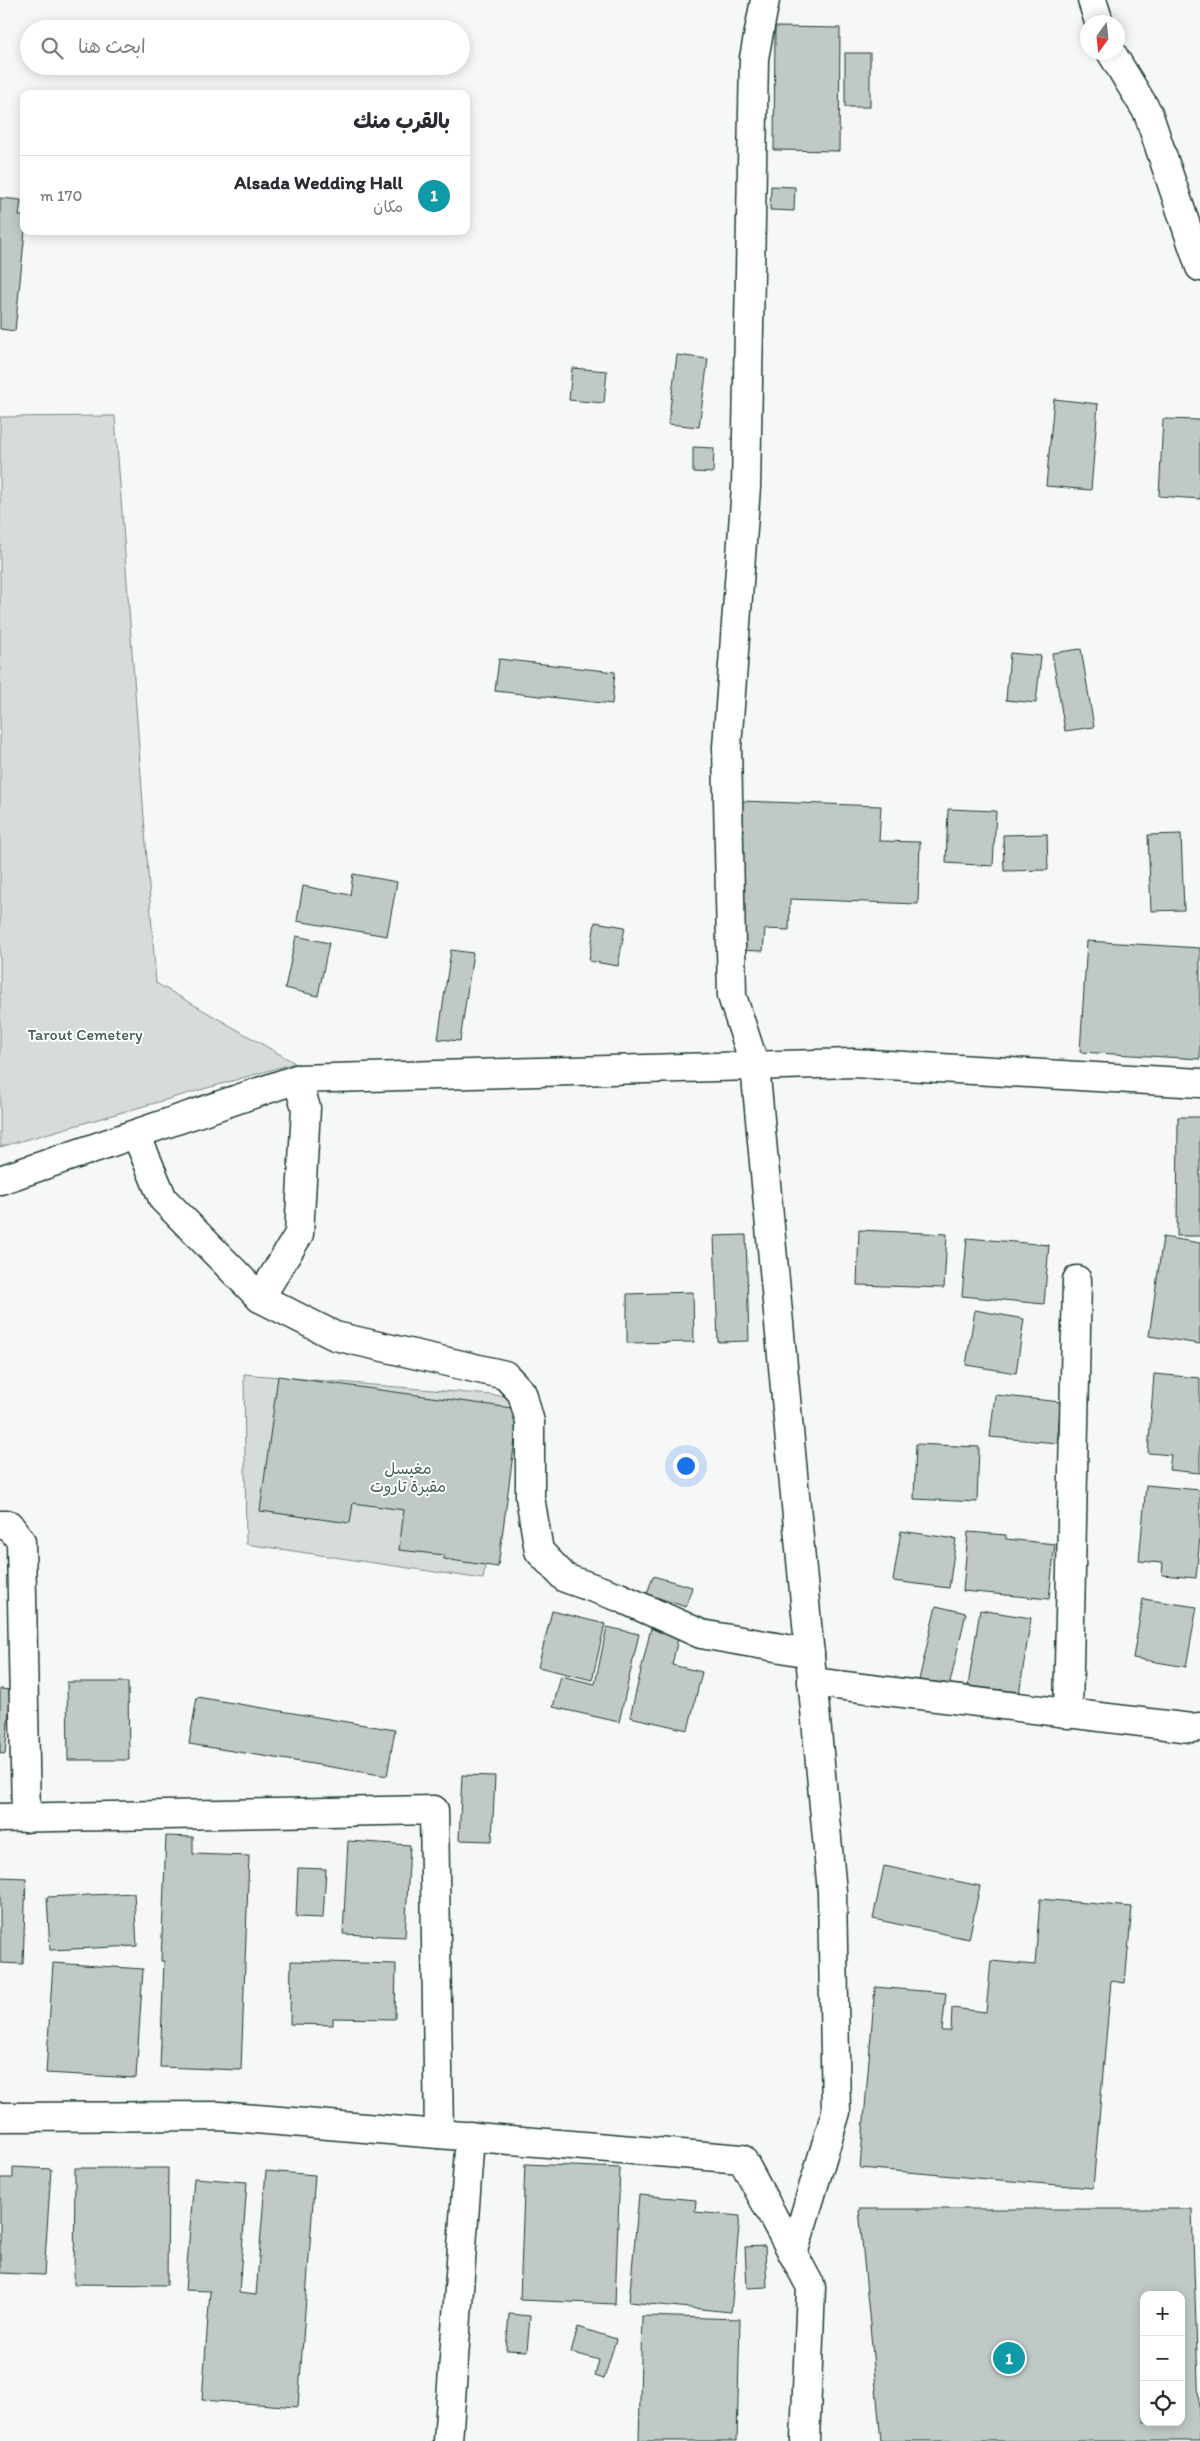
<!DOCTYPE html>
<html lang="ar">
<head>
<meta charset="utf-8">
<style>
	body { margin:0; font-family:Itim,"Playpen Sans Arabic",sans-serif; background:#f2f2f3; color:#2b2b33; direction:rtl }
	.controls { position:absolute; right:15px; bottom:15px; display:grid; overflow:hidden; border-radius:10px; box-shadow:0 2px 12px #0003 }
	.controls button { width:45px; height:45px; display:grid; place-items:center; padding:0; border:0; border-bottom:1px solid #e1e1e2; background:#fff; color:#2b2b33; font:25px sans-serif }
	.compass { position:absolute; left:1080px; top:15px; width:45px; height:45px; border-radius:50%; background:#fff; box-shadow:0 2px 12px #0003; rotate:195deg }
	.you { position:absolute; left:685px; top:1465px; width:18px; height:18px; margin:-12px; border:4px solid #fff; border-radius:50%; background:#1a73e8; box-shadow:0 0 0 8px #1a73e833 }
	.badge { display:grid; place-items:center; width:32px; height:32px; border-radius:50%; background:#111827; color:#fff; font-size:16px; font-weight:700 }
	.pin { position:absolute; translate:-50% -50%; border:2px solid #fff; box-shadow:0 1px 5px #0006 }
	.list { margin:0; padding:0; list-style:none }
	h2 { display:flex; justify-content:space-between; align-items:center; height:65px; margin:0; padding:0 20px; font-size:21px }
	h2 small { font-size:16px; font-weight:400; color:#7c7c81 }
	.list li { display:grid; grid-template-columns:32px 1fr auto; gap:15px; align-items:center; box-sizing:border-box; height:80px; padding:0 20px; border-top:1px solid #e1e1e2 }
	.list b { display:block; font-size:19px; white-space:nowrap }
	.list p { margin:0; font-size:16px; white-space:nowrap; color:#7c7c81 }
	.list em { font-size:16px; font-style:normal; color:#7c7c81 }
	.icon { flex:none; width:28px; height:28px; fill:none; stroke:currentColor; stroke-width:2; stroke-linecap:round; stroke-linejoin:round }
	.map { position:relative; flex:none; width:1200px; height:2441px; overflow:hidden; direction:ltr }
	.search { position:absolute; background:#fff; box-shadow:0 2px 12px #0003; left:20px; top:20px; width:450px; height:55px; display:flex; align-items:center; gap:12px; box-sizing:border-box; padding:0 18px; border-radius:28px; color:#7c7c81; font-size:19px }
	.panel { position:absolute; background:#fff; box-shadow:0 2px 12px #0003; left:20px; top:90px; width:450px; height:145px; border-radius:10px; direction:rtl }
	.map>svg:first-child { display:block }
	.green { fill:#d6dcdb; stroke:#7a8c88 }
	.building { fill:#c0c9c6; stroke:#1f3d34; fill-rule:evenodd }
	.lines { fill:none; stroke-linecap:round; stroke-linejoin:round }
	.street-casing { stroke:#1f3d34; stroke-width:31 }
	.street { stroke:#fff; stroke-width:28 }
	.labels { text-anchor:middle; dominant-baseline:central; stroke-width:4; stroke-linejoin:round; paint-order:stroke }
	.park-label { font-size:16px; fill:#445d55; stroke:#fff }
</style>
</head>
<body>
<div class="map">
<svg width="1200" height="2441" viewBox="0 0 1200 2441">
	<rect width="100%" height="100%" fill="#f6f7f7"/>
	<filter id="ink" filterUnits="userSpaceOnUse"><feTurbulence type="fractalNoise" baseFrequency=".02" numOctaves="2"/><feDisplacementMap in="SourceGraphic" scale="10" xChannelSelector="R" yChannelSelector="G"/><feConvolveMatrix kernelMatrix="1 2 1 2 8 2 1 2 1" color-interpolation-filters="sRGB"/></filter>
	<g filter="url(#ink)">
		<g class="green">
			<path d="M115,416L156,983L295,1063L0,1147V417Z"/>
			<path d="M244,1374L515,1397L483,1579L246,1544Z"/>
		</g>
		<g class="building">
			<path d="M775,27L840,28L839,151L774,150Z"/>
			<rect x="845" y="53" width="25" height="54"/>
			<path d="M771,186L795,187L794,211L770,210Z"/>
			<path d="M0,198L21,200L19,216H24L25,231L15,331L0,329Z"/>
			<path d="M677,355L708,359L699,427L668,424Z"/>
			<path d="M572,368L607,371L604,403L569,400Z"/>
			<path d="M1054,399L1098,404L1091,490L1046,486Z"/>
			<path d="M1163,419L1200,420V499L1159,496Z"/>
			<path d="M693,447L714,448L713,473L693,472Z"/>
			<path d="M1081,649L1094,727L1065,731L1052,653Z"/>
			<path d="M1010,653L1041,656L1036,703L1006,700Z"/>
			<path d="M499,659L615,672L612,704L495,691Z"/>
			<path d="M741,801L881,806L879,841L920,842L918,904L790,899L789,930L765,929L763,951L736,950Z"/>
			<path d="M948,809L996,811L993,866L946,863Z"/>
			<path d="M1047,834L1048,870L1004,871L1003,835Z"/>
			<path d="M1181,834L1184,910L1151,911L1148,835Z"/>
			<path d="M353,874L397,882L387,936L297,921L303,886L350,895Z"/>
			<path d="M595,922L625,927L618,966L589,961Z"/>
			<path d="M296,936L329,943L318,996L285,988Z"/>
			<path d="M1087,941L1200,948V1059L1080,1052Z"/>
			<path d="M451,950L473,953L460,1041L438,1039Z"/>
			<path d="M1178,1117H1200V1236H1177Z"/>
			<path d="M859,1230L947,1234L944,1288L857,1285Z"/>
			<path d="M746,1235L749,1341L718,1342L714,1236Z"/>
			<path d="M1163,1237L1200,1243V1344L1149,1336Z"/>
			<path d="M967,1238L1049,1245L1044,1304L962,1296Z"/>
			<path d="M693,1292L694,1342L627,1343V1294Z"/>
			<path d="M975,1310L1024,1319L1016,1373L966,1365Z"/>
			<path d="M1154,1374L1200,1378V1473L1169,1470L1171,1455L1148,1453Z"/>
			<path d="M278,1376L519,1409L498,1567L444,1559V1555L399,1550L404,1510L353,1503L350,1523L260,1511Z"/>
			<path d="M995,1395L1061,1402L1057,1443L990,1437Z"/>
			<path d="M916,1444L979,1447L977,1502L914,1499Z"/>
			<path d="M1146,1485L1200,1490V1537L1196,1578L1162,1575L1163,1563L1139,1561Z"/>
			<path d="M901,1531L956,1539L949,1588L893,1581Z"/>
			<path d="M968,1532L1006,1535V1539L1055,1544L1049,1599L963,1591Z"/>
			<path d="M653,1576L692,1587L686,1607L647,1594Z"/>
			<path d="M1143,1599L1197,1607L1186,1667L1133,1658Z"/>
			<path d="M936,1606L966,1613L949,1687L919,1680Z"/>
			<path d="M980,1610L1031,1618L1019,1694L968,1686Z"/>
			<path d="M552,1611L605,1624L592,1680L538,1667Z"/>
			<path d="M607,1627L639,1634L619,1722L553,1707L561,1676L595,1684Z"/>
			<path d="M651,1628L679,1634L672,1665L702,1672L688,1730L630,1717Z"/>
			<path d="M67,1682H128L129,1760H68Z"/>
			<path d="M0,1689L11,1690L5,1754L0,1753Z"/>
			<path d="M197,1697L395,1730L387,1776L189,1744Z"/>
			<path d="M462,1775L495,1776L492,1841L459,1840Z"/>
			<path d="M166,1836L193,1837V1854L249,1856L241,2070L160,2067L164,1961H161Z"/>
			<path d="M348,1841L410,1845L405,1937L343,1934Z"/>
			<path d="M884,1866L980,1886L969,1939L873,1919Z"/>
			<path d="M298,1868L326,1869L323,1918L296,1917Z"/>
			<path d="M0,1877L26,1878L23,1964L0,1963Z"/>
			<path d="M134,1893L137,1946L50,1950L47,1897Z"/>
			<path d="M1040,1899L1132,1907L1125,1983L1111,1981L1093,2188L860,2168L875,1987L946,1993L942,2031H951L952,2008L986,2012L991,1961L1035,1965Z"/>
			<path d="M291,1961L396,1964L395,2019L333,2018V2025L290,2024Z"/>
			<path d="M53,1963L143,1969L136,2078L46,2073Z"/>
			<path d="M525,2164L620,2168L615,2304L520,2300Z"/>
			<path d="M13,2167L51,2169L44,2275L0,2273V2178H13Z"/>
			<path d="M75,2168H168L167,2285L74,2284Z"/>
			<path d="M266,2171L315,2175L298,2407L202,2400L210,2291L185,2290L194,2178L247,2182L239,2293L256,2295Z"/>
			<path d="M639,2195L696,2200L695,2212L740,2216L731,2312L629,2302Z"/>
			<path d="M859,2209H1192L1200,2441H881ZM1144,2295H1181V2422H1144Z"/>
			<path d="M765,2246L767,2287L747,2288L745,2247Z"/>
			<path d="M509,2314L530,2316L527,2351L506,2350Z"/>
			<path d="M642,2316L740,2319L737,2441H639Z"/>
			<path d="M578,2327L616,2339L604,2379L595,2376L599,2360L571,2352Z"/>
		</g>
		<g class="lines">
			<g class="street-casing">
				<g id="street">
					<path d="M765,0L754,58L746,487L727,747L732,996L755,1066L832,1892L836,2112L793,2254"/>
					<path d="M1092,0L1099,22"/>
					<path d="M1111,52L1148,113L1200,267"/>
					<path d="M136,1134L163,1199L260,1298L335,1336L505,1375L522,1393L530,1422V1497L539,1551L565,1578L619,1597L701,1634L810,1653"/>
					<path d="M0,1180L297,1079L853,1063L1200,1083"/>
					<path d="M260,1298L299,1234L306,1108L297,1079"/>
					<path d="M0,1525H9L21,1541L26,1818"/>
					<path d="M812,1682L1191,1728L1200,1727"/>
					<path d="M1068,1714L1077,1280"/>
					<path d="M0,1818L434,1810L439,2134"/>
					<path d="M0,2117L219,2116L742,2159L811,2287L805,2441"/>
					<path d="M448,2441L470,2136"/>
				</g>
			</g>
			<use href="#street" class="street"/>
		</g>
	</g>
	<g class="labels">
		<g class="park-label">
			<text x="85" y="1034">Tarout Cemetery</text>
			<text x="408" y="1468">مغيسل<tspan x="408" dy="18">مقبرة تاروت</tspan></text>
		</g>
	</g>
</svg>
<div class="controls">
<button>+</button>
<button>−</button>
<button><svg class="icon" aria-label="locate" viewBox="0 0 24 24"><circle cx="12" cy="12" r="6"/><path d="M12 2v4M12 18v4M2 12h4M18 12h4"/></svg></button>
</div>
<svg class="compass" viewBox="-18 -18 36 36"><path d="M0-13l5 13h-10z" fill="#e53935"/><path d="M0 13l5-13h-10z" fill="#7c7c81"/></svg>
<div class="you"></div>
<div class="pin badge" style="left:1009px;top:2358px;background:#0f9aa8">1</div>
<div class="search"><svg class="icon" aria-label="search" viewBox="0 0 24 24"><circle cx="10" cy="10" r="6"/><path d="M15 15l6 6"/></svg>ابحث هنا</div>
<section class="panel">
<h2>بالقرب منك<small></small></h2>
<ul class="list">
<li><span class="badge" style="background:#0f9aa8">1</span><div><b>Alsada Wedding Hall</b><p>مكان</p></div><em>170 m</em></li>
</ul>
</section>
</div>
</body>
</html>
